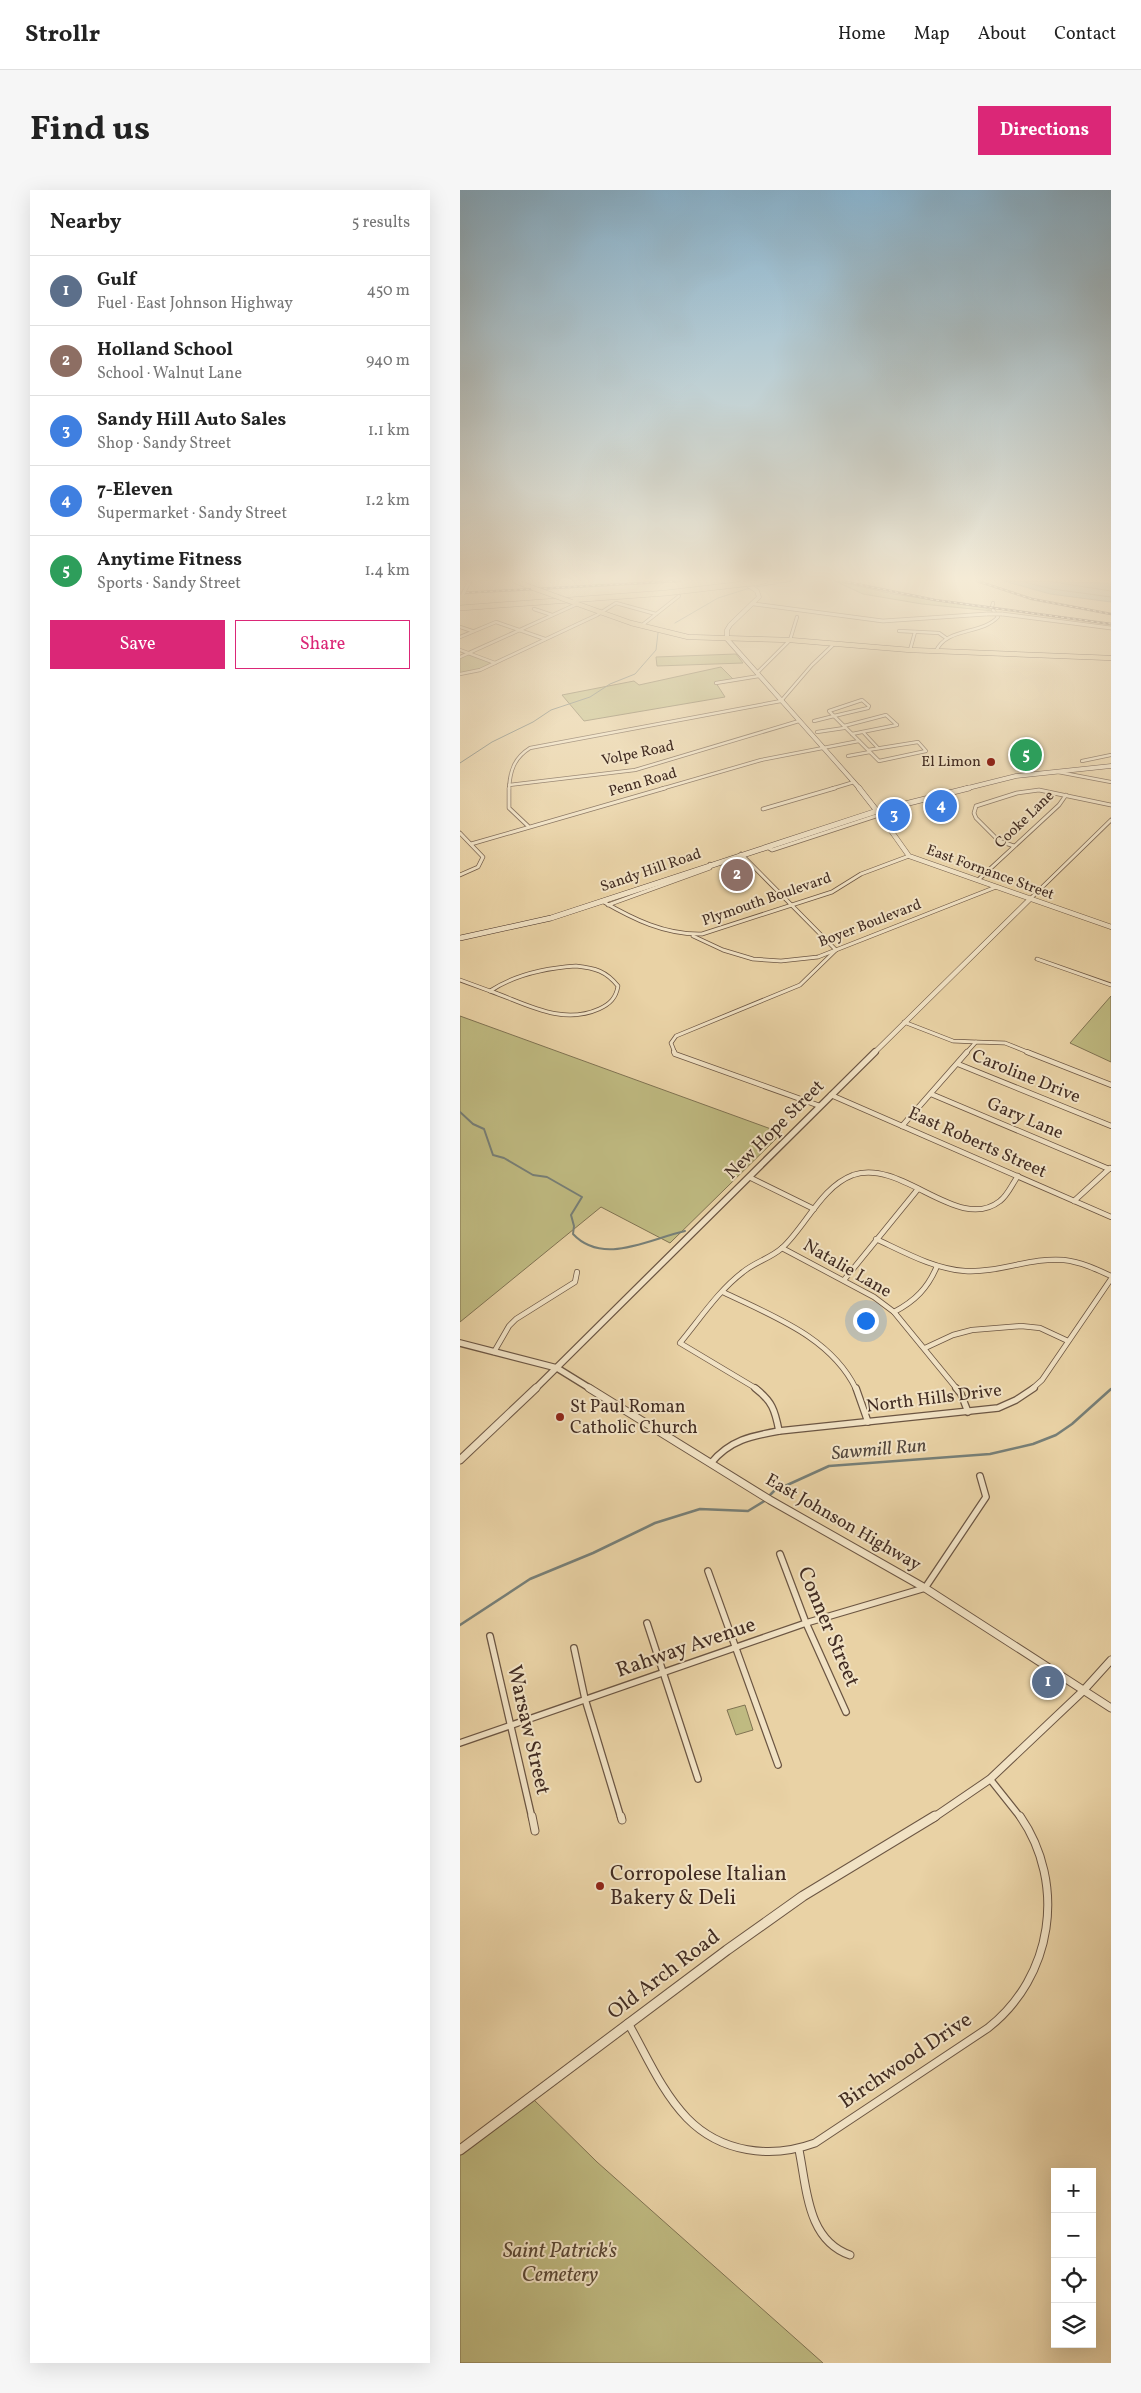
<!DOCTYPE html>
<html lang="en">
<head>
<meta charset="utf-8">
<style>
	body { margin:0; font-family:Vollkorn,serif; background:#f6f6f6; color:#222 }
	.controls { position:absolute; right:15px; bottom:15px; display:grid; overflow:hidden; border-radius:0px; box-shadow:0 5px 20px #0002 }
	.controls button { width:45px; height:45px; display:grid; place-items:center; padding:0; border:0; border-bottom:1px solid #e0e0e0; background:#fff; color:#222; font:25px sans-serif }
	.you { position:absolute; left:405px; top:1130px; width:18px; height:18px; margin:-12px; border:4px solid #fff; border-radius:50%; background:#1a73e8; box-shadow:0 0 0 8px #1a73e833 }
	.badge { display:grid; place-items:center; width:32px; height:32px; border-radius:50%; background:#db2777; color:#fff; font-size:16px; font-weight:700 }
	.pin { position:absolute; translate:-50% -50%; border:2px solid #fff; box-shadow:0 1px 5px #0006 }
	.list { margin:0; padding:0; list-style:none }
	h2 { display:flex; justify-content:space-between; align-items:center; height:65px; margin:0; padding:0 20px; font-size:21px }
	h2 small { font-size:16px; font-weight:400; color:#767676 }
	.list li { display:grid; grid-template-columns:32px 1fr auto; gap:15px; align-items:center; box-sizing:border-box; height:70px; padding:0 20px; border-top:1px solid #e0e0e0 }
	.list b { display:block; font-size:19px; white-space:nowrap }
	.list p { margin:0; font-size:16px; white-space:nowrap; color:#767676 }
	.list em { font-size:16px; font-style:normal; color:#767676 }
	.actions { display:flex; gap:10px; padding:15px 20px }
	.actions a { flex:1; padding:11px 0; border:1px solid #db2777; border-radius:0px; text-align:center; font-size:18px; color:#db2777 }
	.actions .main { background:#db2777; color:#fff }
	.icon { flex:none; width:28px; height:28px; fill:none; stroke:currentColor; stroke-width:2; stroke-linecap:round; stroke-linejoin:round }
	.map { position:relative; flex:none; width:651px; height:2173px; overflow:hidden; border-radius:0px }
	header { display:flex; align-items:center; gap:30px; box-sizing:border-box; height:70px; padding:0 25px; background:#fff; border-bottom:1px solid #e0e0e0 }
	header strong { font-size:24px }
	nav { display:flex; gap:28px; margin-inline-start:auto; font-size:18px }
	.intro { display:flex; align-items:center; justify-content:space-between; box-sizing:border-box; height:120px; padding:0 30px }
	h1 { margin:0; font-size:35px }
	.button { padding:12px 22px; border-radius:0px; background:#db2777; color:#fff; font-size:18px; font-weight:700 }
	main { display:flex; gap:30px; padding:0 30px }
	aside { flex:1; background:#fff; border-radius:0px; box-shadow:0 5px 20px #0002 }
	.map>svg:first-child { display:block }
	.green { fill:#bfba81; stroke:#807352 }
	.water { fill:#9ab6af; stroke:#777f77 }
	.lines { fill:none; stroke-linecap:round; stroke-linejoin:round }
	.shore { stroke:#6e7168; stroke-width:1 }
	.stream-far2 { stroke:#777f77; stroke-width:1 }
	.stream-far1 { stroke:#777f77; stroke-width:2 }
	.stream { stroke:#777f77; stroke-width:2.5 }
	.minor-far4-casing { stroke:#6c5643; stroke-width:4 }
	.minor-far3-casing { stroke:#6c5643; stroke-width:4.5 }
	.minor-far2-casing { stroke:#6c5643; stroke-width:6 }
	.minor-far1-casing { stroke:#6c5643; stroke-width:8 }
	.minor-casing { stroke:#6c5643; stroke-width:9 }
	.tertiary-far4-casing { stroke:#6c5643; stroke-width:4.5 }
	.tertiary-far3-casing { stroke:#6c5643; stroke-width:5.5 }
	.tertiary-far2-casing { stroke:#6c5643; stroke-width:8 }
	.tertiary-far1-casing { stroke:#6c5643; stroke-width:9 }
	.tertiary-casing { stroke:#6c5643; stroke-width:11 }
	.secondary-far1-casing { stroke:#422c22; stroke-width:5 }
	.secondary-casing { stroke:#422c22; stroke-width:6 }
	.primary-casing { stroke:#422c22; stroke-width:5.5 }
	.motorway-casing { stroke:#422c22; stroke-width:6 }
	.minor-far4 { stroke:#f1e2c4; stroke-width:2.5 }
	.minor-far3 { stroke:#f1e2c4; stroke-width:3 }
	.minor-far2 { stroke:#f1e2c4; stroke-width:4.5 }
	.minor-far1 { stroke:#f1e2c4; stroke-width:5.5 }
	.minor { stroke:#f1e2c4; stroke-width:7 }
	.tertiary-far4 { stroke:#f1e2c4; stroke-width:3 }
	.tertiary-far3 { stroke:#f1e2c4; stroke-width:4.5 }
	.tertiary-far2 { stroke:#f1e2c4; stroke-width:5.5 }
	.tertiary-far1 { stroke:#f1e2c4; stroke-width:7 }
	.tertiary { stroke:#f1e2c4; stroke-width:9 }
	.secondary-far1 { stroke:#f1e2c4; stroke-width:4 }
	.secondary { stroke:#f1e2c4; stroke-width:5 }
	.primary { stroke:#e9d2a5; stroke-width:4.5 }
	.motorway { stroke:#e9d2a5; stroke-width:5 }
	.rail-casing { stroke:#422c22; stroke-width:2.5 }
	.rail { stroke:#f1e2c4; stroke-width:1; stroke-dasharray:3; stroke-linecap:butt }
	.tertiary-bridge-casing { stroke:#6c5643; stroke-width:4.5; stroke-linecap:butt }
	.primary-bridge-casing { stroke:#422c22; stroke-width:5.5; stroke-linecap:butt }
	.motorway-bridge-casing { stroke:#422c22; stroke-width:6; stroke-linecap:butt }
	.tertiary-bridge { stroke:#f1e2c4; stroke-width:3 }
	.primary-bridge { stroke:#e9d2a5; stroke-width:4.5 }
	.motorway-bridge { stroke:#e9d2a5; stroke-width:5 }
	.poi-dot { fill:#8f2418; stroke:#f1e2c4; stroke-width:2 }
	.labels { text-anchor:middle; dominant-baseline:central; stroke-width:4; stroke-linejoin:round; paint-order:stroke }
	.far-street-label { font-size:15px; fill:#422c22; stroke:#f1e2c4 }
	.far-poi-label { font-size:15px; fill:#422c22; stroke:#f1e2c4; text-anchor:end }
	.street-label { font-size:18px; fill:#422c22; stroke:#f1e2c4 }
	.poi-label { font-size:18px; fill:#422c22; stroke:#f1e2c4; text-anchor:start }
	.water-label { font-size:19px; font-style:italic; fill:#54483e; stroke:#f1e2c4 }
	.near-street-label { font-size:21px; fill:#422c22; stroke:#f1e2c4 }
	.near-poi-label { font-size:21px; fill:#422c22; stroke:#f1e2c4; text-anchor:start }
	.near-park-label { font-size:21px; font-style:italic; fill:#5b4835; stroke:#f1e2c4 }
</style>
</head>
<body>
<header>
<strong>Strollr</strong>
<nav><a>Home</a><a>Map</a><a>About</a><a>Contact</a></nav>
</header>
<div class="intro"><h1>Find us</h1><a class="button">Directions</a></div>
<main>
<aside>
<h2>Nearby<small>5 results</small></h2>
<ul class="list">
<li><span class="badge" style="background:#5c6f8a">1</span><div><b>Gulf</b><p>Fuel · East Johnson Highway</p></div><em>450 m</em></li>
<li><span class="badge" style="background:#8d6e63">2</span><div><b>Holland School</b><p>School · Walnut Lane</p></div><em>940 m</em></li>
<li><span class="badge" style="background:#3f7fe0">3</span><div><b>Sandy Hill Auto Sales</b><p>Shop · Sandy Street</p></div><em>1.1 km</em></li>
<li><span class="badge" style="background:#3f7fe0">4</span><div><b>7-Eleven</b><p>Supermarket · Sandy Street</p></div><em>1.2 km</em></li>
<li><span class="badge" style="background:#2e9e5b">5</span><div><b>Anytime Fitness</b><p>Sports · Sandy Street</p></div><em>1.4 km</em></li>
</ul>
<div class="actions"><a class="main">Save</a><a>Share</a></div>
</aside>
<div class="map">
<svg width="651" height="2173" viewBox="0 0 651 2173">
	<rect width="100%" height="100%" fill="#e9d2a5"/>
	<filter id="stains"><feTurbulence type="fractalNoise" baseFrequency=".004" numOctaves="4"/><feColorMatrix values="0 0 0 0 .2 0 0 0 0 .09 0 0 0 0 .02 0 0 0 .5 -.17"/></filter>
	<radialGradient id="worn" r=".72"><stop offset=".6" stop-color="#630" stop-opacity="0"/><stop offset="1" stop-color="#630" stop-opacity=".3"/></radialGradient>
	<g class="green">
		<path d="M375,391L434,404L525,418L533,421L462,414L403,404Z"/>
		<path d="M8,463L35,473L20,480L0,484V467Z"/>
		<path d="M276,464L283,473L197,476L196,467Z"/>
		<path d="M261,477L274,490L256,493L265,507L124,531L102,505L174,491L179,495Z"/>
		<path d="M651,806V872L610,853Z"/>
		<path d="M0,826L322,943L210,1053L141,1017L0,1132Z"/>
		<path d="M285,1515L293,1540L276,1545L267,1520Z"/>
		<path d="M70,1906L137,1972L363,2173H0V1960Z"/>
	</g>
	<path class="water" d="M544,391L651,393V412L590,404Z"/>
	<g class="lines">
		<g class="shore">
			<path d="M560,391L592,399L651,407"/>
			<path d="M587,391L651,401"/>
		</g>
		<g class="stream-far2">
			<path d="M296,397L333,391"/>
			<path d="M215,433L258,408L290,398"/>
			<path d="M0,573L32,552L73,532L91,520L130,507L150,494L175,484L196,460L198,443"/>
		</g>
		<path class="stream-far1" d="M0,922L13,934L24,939L33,965L44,968L73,985L87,987L122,1007L111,1025L114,1036L113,1044C143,1076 189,1049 225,1041"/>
		<g class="stream">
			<path d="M309,1306L314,1301L369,1276L530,1264L573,1254L596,1245L612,1234L651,1199"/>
			<path d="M0,1435L70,1389L133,1363L195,1333L240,1319L288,1321L306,1310"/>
		</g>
		<g class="minor-far4-casing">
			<g id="minor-far4">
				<path d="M532,417L533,413"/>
				<path d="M74,419L92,425"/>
				<path d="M181,436L219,406"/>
				<path d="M0,437L12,441"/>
				<path d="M439,441L479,443L486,448"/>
				<path d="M0,447L36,432L85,449"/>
				<path d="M0,460L35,473"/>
				<path d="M450,460L455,442"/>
				<path d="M476,461C487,437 521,445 538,427L533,420"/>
				<path d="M0,467L117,414"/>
				<path d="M297,483L330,450L337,427"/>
				<path d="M0,484L20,480L137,425L156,413L196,424"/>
				<path d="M256,493L299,486"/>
				<path d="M402,510L409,516L408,518L374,526L369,521Z"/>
				<path d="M374,526L419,571L466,561L458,552L408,560"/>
				<path d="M354,531L374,526"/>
				<path d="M384,536L426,525L437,535"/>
				<path d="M357,542L384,538"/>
				<path d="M403,542L418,558"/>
				<path d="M392,544L437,535"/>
				<path d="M388,566L410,562"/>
				<path d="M622,571L651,565"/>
				<path d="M598,582L651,592"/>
				<path d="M49,595L175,580L339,531"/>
				<path d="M49,599C50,581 54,568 70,558L321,511L352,475L374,454"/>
				<path d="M201,599L301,570L399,551"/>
				<path d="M371,599L394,592"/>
			</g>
		</g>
		<g class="minor-far3-casing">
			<g id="minor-far3">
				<path d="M49,598V618L68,636"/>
				<path d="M303,619L375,598"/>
				<path d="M0,643L23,667L18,677L0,685"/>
				<path d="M11,654L205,598"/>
				<path d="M554,656L539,651L516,628L514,623L516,616L557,603L579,600L651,615"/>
				<path d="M307,657L312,660L419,625"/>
				<path d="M518,690L599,615L606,605"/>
				<path d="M570,709L651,630"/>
				<path d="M142,711C173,729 205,745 242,744L372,702L401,684L449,666"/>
				<path d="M148,715L250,678V674"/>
				<path d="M233,746L263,760L293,769L321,771L358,767L536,697"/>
				<path d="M577,769L651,795"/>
				<path d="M116,776C135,778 146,781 158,796C156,808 150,814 139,819C101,836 65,813 30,801C56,784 85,778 116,776Z"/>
				<path d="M0,790L30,801"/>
				<path d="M444,832L493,851L516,852"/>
				<path d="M215,863L211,853L216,846L340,795L376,760L281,664"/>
				<path d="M506,863L516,852L545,853L570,863"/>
			</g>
		</g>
		<g class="minor-far2-casing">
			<g id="minor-far2">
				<path d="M214,862L215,864L360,916"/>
				<path d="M567,862L651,895"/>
				<path d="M498,874L651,936"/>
				<path d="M471,904L649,979"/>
				<path d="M371,905L651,1027"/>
				<path d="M442,936L507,862"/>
				<path d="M289,987L354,1019"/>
				<path d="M614,1011L650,978"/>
				<path d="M416,1049C444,1062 474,1079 505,1081C539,1083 571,1067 604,1070C621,1072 636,1079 651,1086"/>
				<path d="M322,1058L414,1107L434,1122L497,1199"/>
				<path d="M384,1090L458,999"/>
				<path d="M263,1102C312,1126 371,1147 396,1199"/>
				<path d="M434,1122C455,1111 468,1098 477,1076"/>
				<path d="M465,1158L493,1145L512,1140L561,1136L580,1138L608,1151"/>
				<path d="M34,1162L49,1136L56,1129L115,1092L117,1082"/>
				<path d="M297,1199L220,1153C240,1129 258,1101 283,1082C295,1072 311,1068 322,1058C346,1036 361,997 393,985C442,968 498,1044 540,1011C548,1005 552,994 558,986"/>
				<path d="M572,1199L582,1190L651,1089"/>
			</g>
		</g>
		<g class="minor-far1-casing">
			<g id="minor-far1">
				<path d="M295,1198C312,1211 315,1220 319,1241"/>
				<path d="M396,1198L408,1232"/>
				<path d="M496,1198L501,1204L508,1222"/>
				<path d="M251,1273C270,1250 291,1246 319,1241L538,1218L556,1210L574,1198"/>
				<path d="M320,1364L346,1433L386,1522"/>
				<path d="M248,1381L318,1575"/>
				<path d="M187,1433L238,1589"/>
				<path d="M30,1446L72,1628"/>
				<path d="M114,1458L125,1509L161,1628"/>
				<path d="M0,1553L346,1433L465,1398L526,1307L520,1286"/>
				<path d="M530,1589L561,1628"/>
			</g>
		</g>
		<g class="minor-casing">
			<g id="minor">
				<path d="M72,1626L75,1641"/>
				<path d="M161,1626L162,1630"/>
				<path d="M168,1833C186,1864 201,1901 227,1928C261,1963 311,1969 355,1953L528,1838C593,1787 607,1694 560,1626"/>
				<path d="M339,1960C347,1999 347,2050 390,2065"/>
			</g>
		</g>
		<g class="tertiary-far4-casing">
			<g id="tertiary-far4">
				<path d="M5,400L10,391"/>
				<path d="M294,414L423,431L527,424"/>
				<path d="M542,424L651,438"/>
			</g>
		</g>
		<g class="tertiary-far3-casing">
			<g id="tertiary-far3">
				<path d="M417,621L449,666L651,737"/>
				<path d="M414,863L570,709"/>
			</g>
		</g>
		<g class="tertiary-far2-casing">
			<g id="tertiary-far2">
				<path d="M0,1153L97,1178L131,1199"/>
				<path d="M75,1199L415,862"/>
			</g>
		</g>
		<g class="tertiary-far1-casing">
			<g id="tertiary-far1">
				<path d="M129,1198L310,1310L465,1398L651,1518"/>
				<path d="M0,1270L76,1198"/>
				<path d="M473,1628L530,1589L623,1501L651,1470"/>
			</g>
		</g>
		<g class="tertiary-casing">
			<path id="tertiary" d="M0,1960L267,1760L343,1706L475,1626"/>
		</g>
		<g class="secondary-far1-casing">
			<g id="secondary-far1">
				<path d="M282,391L297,401L299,407L270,435L267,440V449L400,599"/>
				<path d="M504,599L556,586L651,576"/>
			</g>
		</g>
		<g class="secondary-casing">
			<g id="secondary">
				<path d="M399,598L417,621"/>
				<path d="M0,748L91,728L417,621L509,598"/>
			</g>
		</g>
		<g class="primary-casing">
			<g id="primary">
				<path d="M55,391L73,398"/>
				<path d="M112,412L171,433L228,447L330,450L450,460L651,468"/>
			</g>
		</g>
		<g class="motorway-casing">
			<g id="motorway">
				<path d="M295,393L305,391"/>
				<path d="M0,418L206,403L283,394"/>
			</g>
		</g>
		<use href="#minor-far4" class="minor-far4"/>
		<use href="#minor-far3" class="minor-far3"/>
		<use href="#minor-far2" class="minor-far2"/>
		<use href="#minor-far1" class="minor-far1"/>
		<use href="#minor" class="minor"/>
		<use href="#tertiary-far4" class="tertiary-far4"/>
		<use href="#tertiary-far3" class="tertiary-far3"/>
		<use href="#tertiary-far2" class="tertiary-far2"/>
		<use href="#tertiary-far1" class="tertiary-far1"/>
		<use href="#tertiary" class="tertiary"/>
		<use href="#secondary-far1" class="secondary-far1"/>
		<use href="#secondary" class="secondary"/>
		<use href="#primary" class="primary"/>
		<use href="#motorway" class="motorway"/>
		<g class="rail-casing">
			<g id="rail">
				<path d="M382,391L475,410L651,434"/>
				<path d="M517,391L572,409L651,424"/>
				<path d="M0,403L220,391"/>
			</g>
		</g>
		<use href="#rail" class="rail"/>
		<g class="tertiary-bridge-casing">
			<g id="tertiary-bridge">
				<path d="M3,404L5,400"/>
				<path d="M527,424H542"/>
			</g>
		</g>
		<g class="primary-bridge-casing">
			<path id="primary-bridge" d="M73,398L112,412"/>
		</g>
		<g class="motorway-bridge-casing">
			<path id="motorway-bridge" d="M283,394L295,393"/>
		</g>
		<use href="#tertiary-bridge" class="tertiary-bridge"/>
		<use href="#primary-bridge" class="primary-bridge"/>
		<use href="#motorway-bridge" class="motorway-bridge"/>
	</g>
	<linearGradient id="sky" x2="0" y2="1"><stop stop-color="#89b5d1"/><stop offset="0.56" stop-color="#f5ebd6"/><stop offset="1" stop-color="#f5ebd6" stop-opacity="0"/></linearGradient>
	<rect width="651" height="695" fill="url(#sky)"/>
	<g class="poi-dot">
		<circle cx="531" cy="572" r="5"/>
		<circle cx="100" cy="1227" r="5"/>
		<circle cx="140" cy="1696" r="5"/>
	</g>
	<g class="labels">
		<g class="far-street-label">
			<text transform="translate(178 564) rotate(-12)">Volpe Road</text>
			<text transform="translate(183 593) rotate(-16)">Penn Road</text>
			<text transform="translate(565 630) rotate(-44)">Cooke Lane</text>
			<text transform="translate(191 681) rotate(-19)">Sandy Hill Road</text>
			<text transform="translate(530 683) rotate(20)">East Fornance Street</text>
			<text transform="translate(307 710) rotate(-19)">Plymouth Boulevard</text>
			<text transform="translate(410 734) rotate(-21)">Boyer Boulevard</text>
		</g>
		<g class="far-poi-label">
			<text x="521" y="572">El Limon</text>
		</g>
		<g class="street-label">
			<text transform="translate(566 887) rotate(22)">Caroline Drive</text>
			<text transform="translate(565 929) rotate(23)">Gary Lane</text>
			<text transform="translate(315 940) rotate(-45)">New Hope Street</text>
			<text transform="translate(517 953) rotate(24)">East Roberts Street</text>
			<text transform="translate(387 1079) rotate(30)">Natalie Lane</text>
			<text transform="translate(474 1209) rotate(-7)">North Hills Drive</text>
			<text transform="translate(383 1333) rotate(30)">East Johnson Highway</text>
		</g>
		<g class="poi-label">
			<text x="110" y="1217">St Paul Roman<tspan x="110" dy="21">Catholic Church</tspan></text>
		</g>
		<g class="water-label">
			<text transform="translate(419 1260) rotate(-5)">Sawmill Run</text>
		</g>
		<g class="near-street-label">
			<text transform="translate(368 1437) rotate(67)">Conner Street</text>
			<text transform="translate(226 1458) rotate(-19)">Rahway Avenue</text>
			<text transform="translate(68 1540) rotate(77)">Warsaw Street</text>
			<text transform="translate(204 1785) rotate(-37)">Old Arch Road</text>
			<text transform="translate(446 1871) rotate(-34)">Birchwood Drive</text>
		</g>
		<g class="near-poi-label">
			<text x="150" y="1684">Corropolese Italian<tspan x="150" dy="24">Bakery &amp; Deli</tspan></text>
		</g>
		<g class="near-park-label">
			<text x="100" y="2061">Saint Patrick's<tspan x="100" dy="24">Cemetery</tspan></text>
		</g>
	</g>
	<rect width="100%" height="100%" filter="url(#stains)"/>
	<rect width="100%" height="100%" fill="url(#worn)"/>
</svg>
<div class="controls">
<button>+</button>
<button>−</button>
<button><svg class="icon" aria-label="locate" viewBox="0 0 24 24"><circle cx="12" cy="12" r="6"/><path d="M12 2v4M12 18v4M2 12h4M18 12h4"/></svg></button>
<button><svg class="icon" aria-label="layers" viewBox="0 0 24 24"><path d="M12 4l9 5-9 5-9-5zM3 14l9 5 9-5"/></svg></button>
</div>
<div class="you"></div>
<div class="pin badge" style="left:588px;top:1492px;background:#5c6f8a">1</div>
<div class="pin badge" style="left:277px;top:685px;background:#8d6e63">2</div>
<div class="pin badge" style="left:434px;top:625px;background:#3f7fe0">3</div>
<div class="pin badge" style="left:481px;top:616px;background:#3f7fe0">4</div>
<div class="pin badge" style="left:566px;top:565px;background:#2e9e5b">5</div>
</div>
</main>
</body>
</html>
